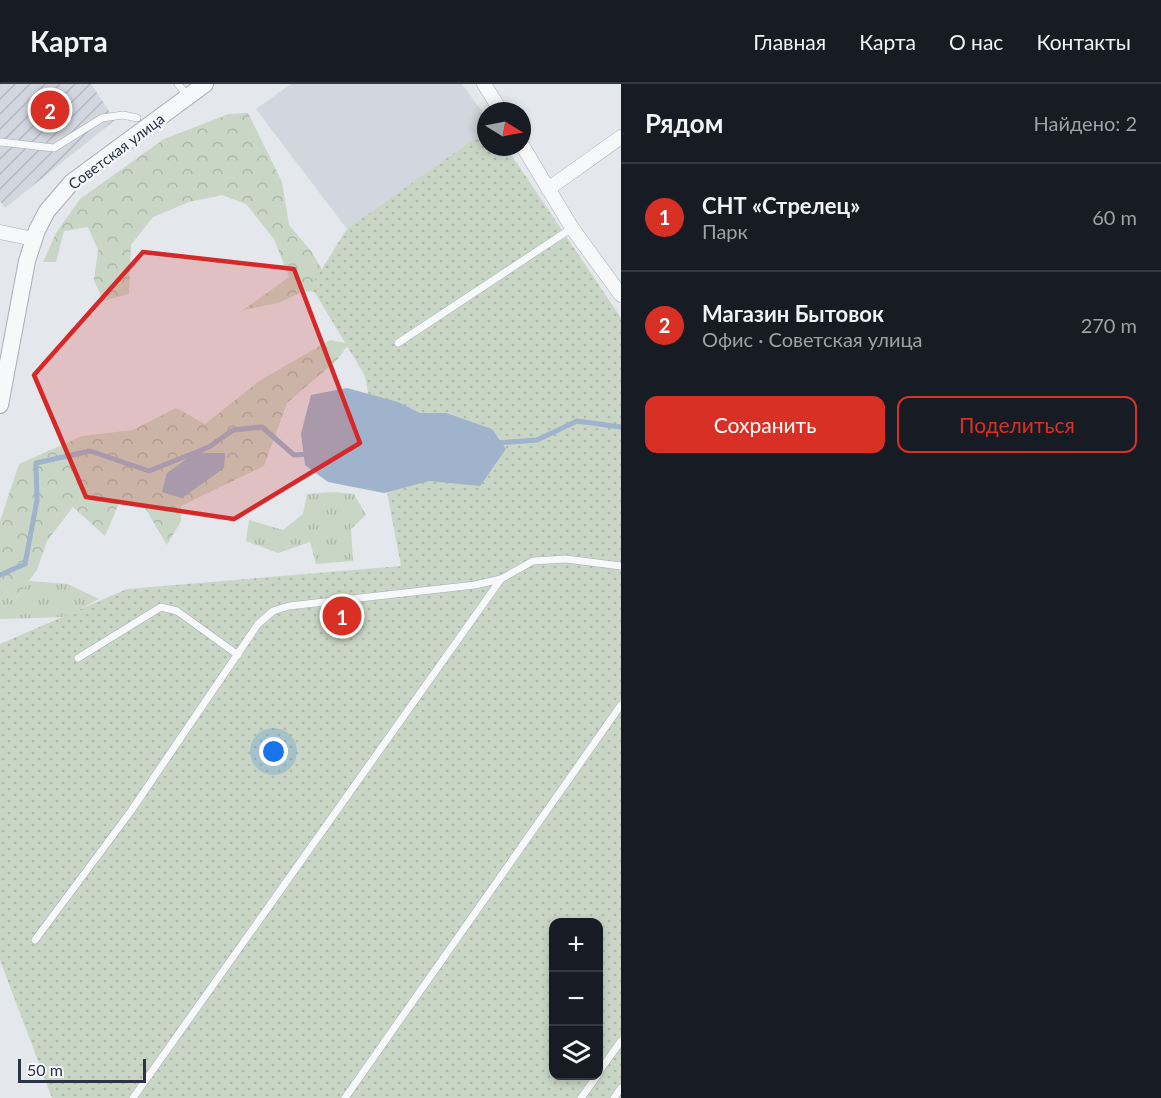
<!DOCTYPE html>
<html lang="ru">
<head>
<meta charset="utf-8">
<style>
	body { margin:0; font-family:Lato,sans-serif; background:#20242c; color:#f1f3f6 }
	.controls { position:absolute; right:18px; bottom:18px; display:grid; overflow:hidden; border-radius:12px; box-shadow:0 3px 9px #0003 }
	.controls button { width:54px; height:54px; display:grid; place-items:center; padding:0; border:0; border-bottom:2px solid #363941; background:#171b24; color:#f1f3f6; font:30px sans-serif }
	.compass { position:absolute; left:477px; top:18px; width:54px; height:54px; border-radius:50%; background:#171b24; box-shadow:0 3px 9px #0003; rotate:100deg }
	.scale { position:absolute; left:18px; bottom:15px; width:128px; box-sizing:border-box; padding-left:6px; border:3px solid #2b3445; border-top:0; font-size:16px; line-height:21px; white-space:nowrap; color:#2b3445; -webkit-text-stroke:4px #f4f6f9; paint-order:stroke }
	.you { position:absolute; left:274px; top:668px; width:21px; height:21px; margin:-15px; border:4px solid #fff; border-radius:50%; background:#1a73e8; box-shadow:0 0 0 9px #1a73e833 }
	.badge { display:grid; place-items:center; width:39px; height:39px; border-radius:50%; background:#d93025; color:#fff; font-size:20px; font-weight:700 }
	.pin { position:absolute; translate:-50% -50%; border:3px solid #fff; box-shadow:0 2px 6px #0006 }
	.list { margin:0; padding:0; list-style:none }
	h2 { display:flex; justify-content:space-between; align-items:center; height:78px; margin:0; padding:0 24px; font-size:26px }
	h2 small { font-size:20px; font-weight:400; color:#9ea1a6 }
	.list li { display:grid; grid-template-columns:39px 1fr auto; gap:18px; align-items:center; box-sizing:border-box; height:108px; padding:0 24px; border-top:2px solid #363941 }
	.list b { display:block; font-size:22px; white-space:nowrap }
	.list p { margin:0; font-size:20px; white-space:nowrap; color:#9ea1a6 }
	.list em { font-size:20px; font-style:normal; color:#9ea1a6 }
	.actions { display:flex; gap:12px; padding:18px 24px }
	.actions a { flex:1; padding:14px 0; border:2px solid #d93025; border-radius:12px; text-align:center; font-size:21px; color:#d93025 }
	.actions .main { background:#d93025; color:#fff }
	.icon { flex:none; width:33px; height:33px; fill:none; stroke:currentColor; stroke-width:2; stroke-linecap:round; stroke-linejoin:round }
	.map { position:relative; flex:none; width:621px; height:1014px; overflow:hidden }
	header { display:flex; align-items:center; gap:36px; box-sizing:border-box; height:84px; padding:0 30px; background:#171b24; border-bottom:2px solid #363941 }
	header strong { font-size:28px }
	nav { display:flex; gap:33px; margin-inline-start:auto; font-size:21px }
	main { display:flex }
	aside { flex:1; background:#171b24 }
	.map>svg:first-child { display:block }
	.built { fill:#d2d6de }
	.industrial { fill:url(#industrial-furrows) }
	.grass { fill:url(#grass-tufts) }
	.forest { fill:url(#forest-crowns) }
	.garden { fill:url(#garden-dots); fill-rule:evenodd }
	.water { fill:#9fb4cc }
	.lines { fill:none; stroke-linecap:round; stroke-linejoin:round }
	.stream { stroke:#9fb4cc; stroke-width:5 }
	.service-casing { stroke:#a9aeb7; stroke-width:8 }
	.minor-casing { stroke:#a9aeb7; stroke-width:15 }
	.tertiary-casing { stroke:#a9aeb7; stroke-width:18 }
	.service { stroke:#f7f8fa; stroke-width:7 }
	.minor { stroke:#f7f8fa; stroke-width:14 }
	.tertiary { stroke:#f7f8fa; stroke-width:16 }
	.marked { fill:#d62828; fill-opacity:0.2; stroke:#d62828; stroke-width:4.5; stroke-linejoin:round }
	.labels { text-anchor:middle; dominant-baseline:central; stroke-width:5; stroke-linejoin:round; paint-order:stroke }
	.street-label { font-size:15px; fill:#2b3445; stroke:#f4f6f9 }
</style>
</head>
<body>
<header>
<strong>Карта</strong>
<nav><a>Главная</a><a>Карта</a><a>О нас</a><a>Контакты</a></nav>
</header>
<main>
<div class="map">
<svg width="621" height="1014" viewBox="0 0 621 1014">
	<defs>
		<pattern id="industrial-furrows" width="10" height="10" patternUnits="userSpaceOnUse" patternTransform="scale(1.5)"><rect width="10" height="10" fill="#d2d6de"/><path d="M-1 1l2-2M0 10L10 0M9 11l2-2" fill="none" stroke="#b4b8c0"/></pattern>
		<pattern id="grass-tufts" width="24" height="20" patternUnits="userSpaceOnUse" patternTransform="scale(1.5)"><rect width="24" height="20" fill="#c9d6c5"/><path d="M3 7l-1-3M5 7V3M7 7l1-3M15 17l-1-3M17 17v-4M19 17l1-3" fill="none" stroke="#adb8ab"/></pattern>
		<pattern id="forest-crowns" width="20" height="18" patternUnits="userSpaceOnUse" patternTransform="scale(1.5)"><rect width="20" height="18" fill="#c9d6c5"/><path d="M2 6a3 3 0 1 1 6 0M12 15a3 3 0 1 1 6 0" fill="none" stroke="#adb8ab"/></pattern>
		<pattern id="garden-dots" width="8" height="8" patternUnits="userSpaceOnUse" patternTransform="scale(1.5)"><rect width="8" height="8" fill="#c9d6c5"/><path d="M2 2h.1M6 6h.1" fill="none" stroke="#adb8ab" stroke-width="1.8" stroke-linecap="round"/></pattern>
	</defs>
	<rect width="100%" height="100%" fill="#e4e7ec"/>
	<path class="built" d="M291,0H462L486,33V46L347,145L256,25Z"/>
	<path class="industrial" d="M0,0H91L115,36L5,124L0,117Z"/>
	<g class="grass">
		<path d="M333,408L354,410L366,431L351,445L353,477L316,480L310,458L278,469L246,457L249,436L283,446L303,430L307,410Z"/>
		<path d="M29,497L68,500L99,515L66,533L0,535V498L14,517Z"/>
	</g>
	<g class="forest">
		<path d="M248,29L282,98L289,141L311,167L337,211L304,207L278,219L243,226L289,193L274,155L246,120L222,111L189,118L153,133L131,161L129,210L103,217L94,196L98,166L88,143L64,147L56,178H43L56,149L80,115L164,55L229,30Z"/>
		<path d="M330,256L349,260L337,276L287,319L264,382L181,422V437L167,461L145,424L119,419L105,452L73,423L47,457L37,486L14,517L0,498V437L19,380L82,352L133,346L176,324L205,340L259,297Z"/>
	</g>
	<path class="garden" d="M486,46V63H506L621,234V1014H52L0,876V560L127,505L401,482L365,292L311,202L347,145ZM554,838H598V992H554Z"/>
	<g class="water">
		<path d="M347,304L398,318L420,329H446L492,345L506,365L480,402L429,397L384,409L328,398L305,381L301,350L311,311Z"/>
		<path d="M195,369H225L224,384L182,414L162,408L167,389Z"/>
	</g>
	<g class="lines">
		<g class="stream">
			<path d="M496,359L537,356L577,337L621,343"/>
			<path d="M0,491L25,480L37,416L36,379L90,367L149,387L209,363L233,346L262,343L294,371L310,370"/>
		</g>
		<g class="service-casing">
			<g id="service">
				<path d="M178,0L188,12"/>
				<path d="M0,58L54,64L102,34L123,31L137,34"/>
				<path d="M398,259L572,144"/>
				<path d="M78,574L161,523L177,527L238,571"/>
				<path d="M35,856L131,727L258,540L273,527L289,522L475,501L501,495L533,477L566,475L621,482"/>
				<path d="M598,989L621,957"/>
				<path d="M133,1014L501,495"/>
				<path d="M345,1014L621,621"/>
				<path d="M581,1014L597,992"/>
				<path d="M614,1014L621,1004"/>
			</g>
		</g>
		<g class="minor-casing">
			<g id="minor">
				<path d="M484,0L501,27"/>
				<path d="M522,61L572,144L621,211"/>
				<path d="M548,105L621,53"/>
				<path d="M0,148L34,155"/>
			</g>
		</g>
		<g class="tertiary-casing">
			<path id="tertiary" d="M0,321L27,177L37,146L47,127L72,98L205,0"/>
		</g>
		<use href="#service" class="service"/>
		<use href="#minor" class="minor"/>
		<use href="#tertiary" class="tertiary"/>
	</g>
	<path class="marked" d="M143,168L294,185L360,359L234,435L86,413L34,291Z"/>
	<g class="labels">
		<g class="street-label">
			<text transform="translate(116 67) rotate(-37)">Советская улица</text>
		</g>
	</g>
</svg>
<div class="controls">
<button>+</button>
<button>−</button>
<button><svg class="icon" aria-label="layers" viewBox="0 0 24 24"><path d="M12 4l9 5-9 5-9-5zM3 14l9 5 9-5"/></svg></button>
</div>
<svg class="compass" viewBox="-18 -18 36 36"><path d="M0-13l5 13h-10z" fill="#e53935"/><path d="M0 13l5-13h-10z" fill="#9ea1a6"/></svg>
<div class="scale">50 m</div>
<div class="you"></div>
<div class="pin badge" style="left:342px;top:532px">1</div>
<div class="pin badge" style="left:50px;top:26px">2</div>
</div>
<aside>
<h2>Рядом<small>Найдено: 2</small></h2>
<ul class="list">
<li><span class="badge">1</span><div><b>СНТ «Стрелец»</b><p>Парк</p></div><em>60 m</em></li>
<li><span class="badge">2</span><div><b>Магазин Бытовок</b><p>Офис · Советская улица</p></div><em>270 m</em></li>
</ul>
<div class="actions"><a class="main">Сохранить</a><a>Поделиться</a></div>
</aside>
</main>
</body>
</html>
